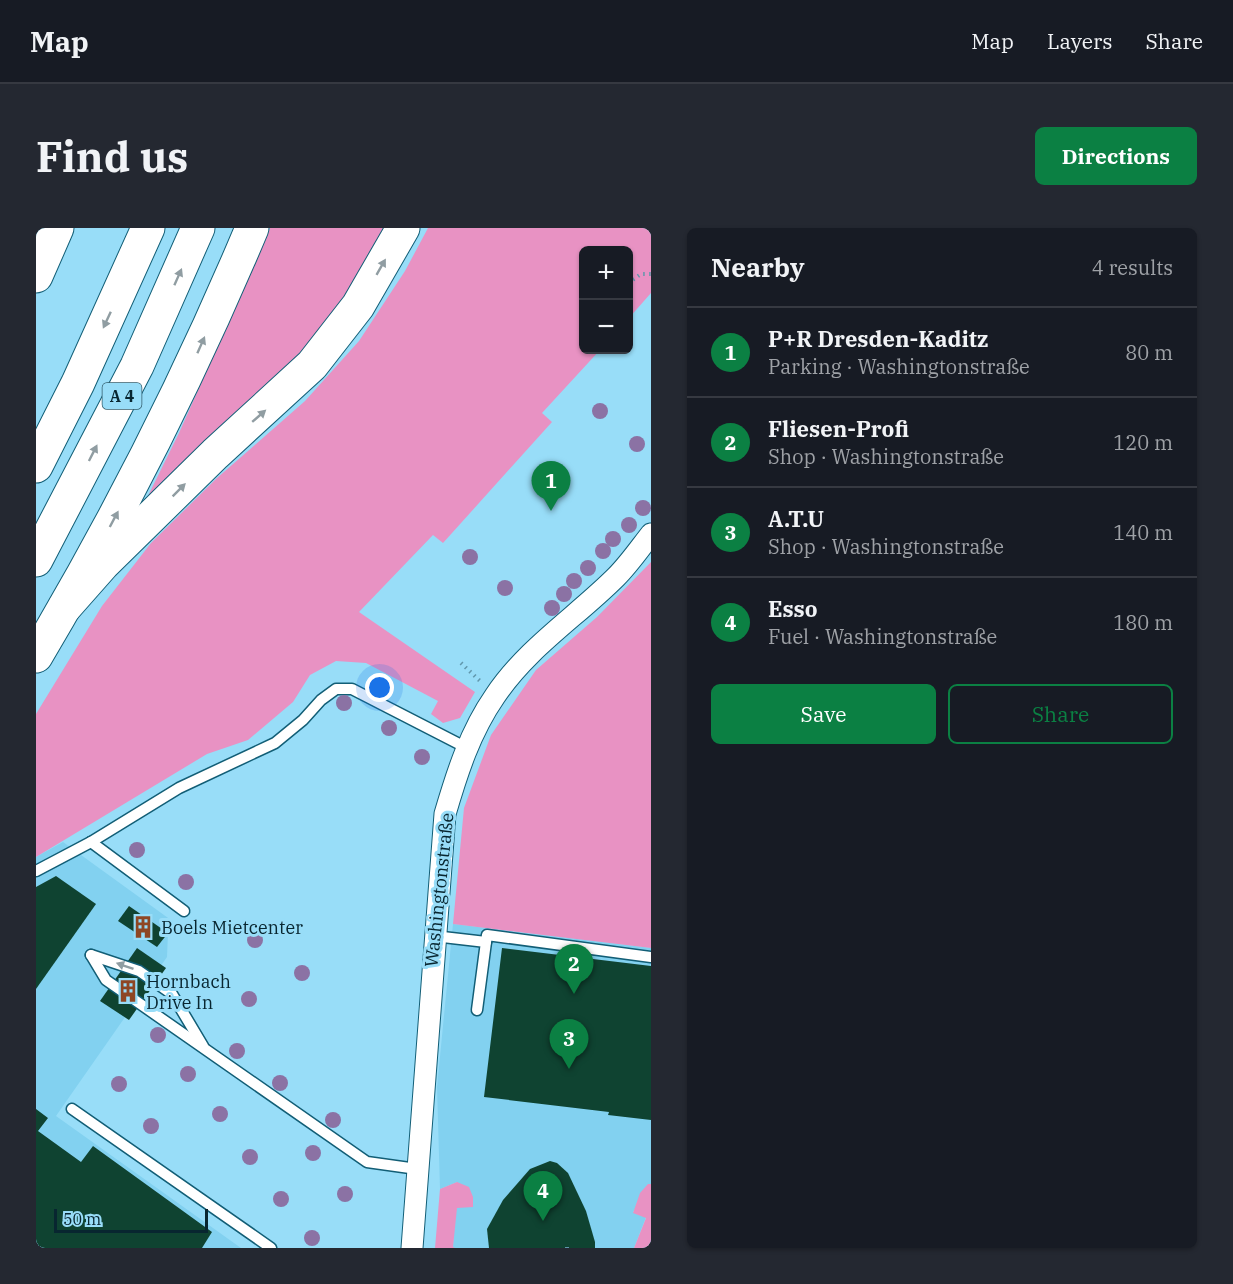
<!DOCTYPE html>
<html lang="en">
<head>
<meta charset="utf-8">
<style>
	body { margin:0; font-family:"IBM Plex Serif",serif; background:#242831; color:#f1f3f6 }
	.controls { position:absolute; right:18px; top:18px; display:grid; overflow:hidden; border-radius:9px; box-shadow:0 2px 4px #0004 }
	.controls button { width:54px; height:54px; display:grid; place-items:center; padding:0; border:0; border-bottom:2px solid #363941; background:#171b24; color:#f1f3f6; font:30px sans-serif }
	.scale { position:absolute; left:18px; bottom:15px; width:154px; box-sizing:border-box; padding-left:6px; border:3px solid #082630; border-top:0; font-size:16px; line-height:21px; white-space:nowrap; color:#082630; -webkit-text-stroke:4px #98ddf8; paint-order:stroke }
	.you { position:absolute; left:344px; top:460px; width:21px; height:21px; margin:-15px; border:4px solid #fff; border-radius:50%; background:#1a73e8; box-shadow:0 0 0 9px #1a73e833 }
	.badge { display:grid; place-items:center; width:39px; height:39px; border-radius:50%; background:#0b8043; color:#fff; font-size:20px; font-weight:700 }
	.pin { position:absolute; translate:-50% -50px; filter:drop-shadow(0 2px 3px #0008) }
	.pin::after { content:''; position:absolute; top:32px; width:21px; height:18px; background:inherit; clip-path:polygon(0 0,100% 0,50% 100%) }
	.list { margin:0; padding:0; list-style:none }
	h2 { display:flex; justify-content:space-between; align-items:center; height:78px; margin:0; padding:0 24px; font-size:26px }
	h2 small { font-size:20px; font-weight:400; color:#9ea1a6 }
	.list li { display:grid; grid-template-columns:39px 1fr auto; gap:18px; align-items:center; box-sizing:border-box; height:90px; padding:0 24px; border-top:2px solid #363941 }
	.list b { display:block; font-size:22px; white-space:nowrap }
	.list p { margin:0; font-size:20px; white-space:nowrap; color:#9ea1a6 }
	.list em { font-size:20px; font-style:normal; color:#9ea1a6 }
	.actions { display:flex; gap:12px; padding:18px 24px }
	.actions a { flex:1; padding:14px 0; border:2px solid #0b8043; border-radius:9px; text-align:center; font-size:21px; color:#0b8043 }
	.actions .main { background:#0b8043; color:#fff }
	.map { position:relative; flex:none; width:615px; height:1020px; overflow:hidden; border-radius:9px }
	header { display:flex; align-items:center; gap:36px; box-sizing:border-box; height:84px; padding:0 30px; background:#171b24; border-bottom:2px solid #363941 }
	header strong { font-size:28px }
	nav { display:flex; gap:33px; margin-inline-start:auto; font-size:21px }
	.intro { display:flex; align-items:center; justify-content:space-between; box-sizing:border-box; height:144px; padding:0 36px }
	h1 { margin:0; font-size:42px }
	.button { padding:15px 27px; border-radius:9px; background:#0b8043; color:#fff; font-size:21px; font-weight:700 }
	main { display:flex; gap:36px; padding:0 36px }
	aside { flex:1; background:#171b24; border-radius:9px; box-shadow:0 2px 4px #0004 }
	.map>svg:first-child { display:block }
	.built { fill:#82d1f0 }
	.green { fill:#e892c3 }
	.building { fill:#0f4331 }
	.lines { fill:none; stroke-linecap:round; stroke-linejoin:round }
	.service-casing { stroke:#125e76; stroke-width:13 }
	.minor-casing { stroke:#125e76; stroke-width:23 }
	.motorway-casing { stroke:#125e76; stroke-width:35 }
	.path { stroke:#6197ac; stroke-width:4; stroke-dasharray:1.5 4.5; stroke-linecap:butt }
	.service { stroke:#fff; stroke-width:10 }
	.minor { stroke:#fff; stroke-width:21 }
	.motorway { stroke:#fff; stroke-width:33 }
	.tree { fill:#8b72a4 }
	.oneway { fill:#909da2 }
	.labels { text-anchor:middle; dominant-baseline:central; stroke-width:6; stroke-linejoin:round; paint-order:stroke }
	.shield { fill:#98ddf8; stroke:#335d6c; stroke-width:1.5 }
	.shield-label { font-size:16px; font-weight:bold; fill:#082630 }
	.street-label { font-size:18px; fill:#082630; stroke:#98ddf8 }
	.poi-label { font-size:18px; fill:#082630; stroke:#98ddf8; text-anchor:start }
</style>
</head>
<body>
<header>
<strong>Map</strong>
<nav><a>Map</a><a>Layers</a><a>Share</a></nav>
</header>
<div class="intro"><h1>Find us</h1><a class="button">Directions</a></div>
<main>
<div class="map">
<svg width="615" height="1020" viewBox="0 0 615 1020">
	<rect width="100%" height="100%" fill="#98ddf8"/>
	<g class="built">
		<path d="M27,614L139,695L132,705L131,729L20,888L205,1020H0V629Z"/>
		<path d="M417,696L615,720V956L597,984L610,989L598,1020H417L421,954L404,961L401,859Z"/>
	</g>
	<g class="green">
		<path d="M234,0H355L292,100L108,276L143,205Z"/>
		<path d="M392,0H615V65L593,90L592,22H548V122H564L506,185L516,194L407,315L397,307L323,384L439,464L424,490L407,495L395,486L402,473L330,435L300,433L274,447L257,474L212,512L171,526L0,629V486L66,378L115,315L181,250L269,173L323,113L369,43Z"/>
		<path d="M615,334V720L417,696L428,580L455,507L500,442L561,389Z"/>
		<path d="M421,954L433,959L437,969V979L421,980L417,1019L419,1020H399L404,961Z"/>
		<path d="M612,956H615V1020H598L610,990L597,985L604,965Z"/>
	</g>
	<g class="building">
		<path d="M20,648L60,676L0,761V659Z"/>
		<path d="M93,678L132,705L121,719L82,693Z"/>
		<path d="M101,720L130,740L93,792L64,773Z"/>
		<path d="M466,720L615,738V892L572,887L573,884L448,869Z"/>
		<path d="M0,881L12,890L2,903L45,934L57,918L176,1004L166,1020H0Z"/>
		<path d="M514,933L521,935L532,945L550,983L559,1014V1020H453L451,1001L467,972L494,941Z"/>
	</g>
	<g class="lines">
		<g class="service-casing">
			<g id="service">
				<path d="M55,614L148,683"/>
				<path d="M0,643L55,614L143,560L239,515L267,492L285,472L300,461H316L431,520"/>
				<path d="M398,708L450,714L441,782"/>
				<path d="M450,714L451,707L615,729"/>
				<path d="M55,727L70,752L331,934L381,941"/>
				<path d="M55,727L103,743L136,766L167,818"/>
				<path d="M36,881L235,1020"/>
			</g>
		</g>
		<g class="minor-casing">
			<path id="minor" d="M376,1020L409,586C421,545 434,504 459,468C491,420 540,389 580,349C593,336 604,320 615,306"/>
		</g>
		<g class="motorway-casing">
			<g id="motorway">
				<path d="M0,48L21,0"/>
				<path d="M0,238L42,155L112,0"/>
				<path d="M0,332L101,138L162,0"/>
				<path d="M29,379L67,336L179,226L276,137L322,78L367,0"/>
				<path d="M0,428C82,290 154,148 216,0"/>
			</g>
		</g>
		<g class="path">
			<path d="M592,55L605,46H615"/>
			<path d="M425,435L444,453"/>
			<path d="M531,1019V1020"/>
		</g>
		<use href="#service" class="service"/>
		<use href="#minor" class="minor"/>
		<use href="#motorway" class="motorway"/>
	</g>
	<g class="tree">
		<circle cx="564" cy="183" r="8"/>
		<circle cx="601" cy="216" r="8"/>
		<circle cx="607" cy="280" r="8"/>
		<circle cx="593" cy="297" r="8"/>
		<circle cx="577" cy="311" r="8"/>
		<circle cx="567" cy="323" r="8"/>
		<circle cx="434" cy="329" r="8"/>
		<circle cx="552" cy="340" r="8"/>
		<circle cx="538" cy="353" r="8"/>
		<circle cx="469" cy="360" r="8"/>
		<circle cx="528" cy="366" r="8"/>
		<circle cx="516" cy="380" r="8"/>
		<circle cx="308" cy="475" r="8"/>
		<circle cx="353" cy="500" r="8"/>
		<circle cx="386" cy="529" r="8"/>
		<circle cx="101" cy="622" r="8"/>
		<circle cx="150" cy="654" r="8"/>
		<circle cx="219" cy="712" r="8"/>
		<circle cx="266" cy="745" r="8"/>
		<circle cx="213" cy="771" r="8"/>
		<circle cx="122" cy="807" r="8"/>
		<circle cx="201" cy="823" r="8"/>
		<circle cx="152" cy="846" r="8"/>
		<circle cx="244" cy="855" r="8"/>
		<circle cx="83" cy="856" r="8"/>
		<circle cx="184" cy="886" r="8"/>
		<circle cx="297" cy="892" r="8"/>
		<circle cx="115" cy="898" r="8"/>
		<circle cx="277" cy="925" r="8"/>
		<circle cx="214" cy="929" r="8"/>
		<circle cx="309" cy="966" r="8"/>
		<circle cx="245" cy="971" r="8"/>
		<circle cx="276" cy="1010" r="8"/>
	</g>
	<defs><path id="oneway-solid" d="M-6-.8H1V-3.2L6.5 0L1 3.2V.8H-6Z" transform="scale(1.5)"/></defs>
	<g class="oneway">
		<use href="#oneway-solid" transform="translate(345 39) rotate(-60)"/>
		<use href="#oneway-solid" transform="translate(142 49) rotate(-66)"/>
		<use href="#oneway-solid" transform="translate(71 92) rotate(115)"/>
		<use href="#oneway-solid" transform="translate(165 117) rotate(-66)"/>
		<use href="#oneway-solid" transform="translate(223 188) rotate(-41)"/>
		<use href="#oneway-solid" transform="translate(57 225) rotate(-63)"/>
		<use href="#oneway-solid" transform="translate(143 262) rotate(-45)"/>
		<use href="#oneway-solid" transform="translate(78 291) rotate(-62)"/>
		<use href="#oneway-solid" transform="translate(89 738) rotate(-161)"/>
	</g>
	<defs>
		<g id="building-bare" transform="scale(1.8)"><path d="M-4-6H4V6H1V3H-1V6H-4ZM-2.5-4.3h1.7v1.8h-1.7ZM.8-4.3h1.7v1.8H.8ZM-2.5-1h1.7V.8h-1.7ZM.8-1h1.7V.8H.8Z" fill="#8e4623" stroke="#98ddf8" stroke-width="2.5" paint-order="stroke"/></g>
	</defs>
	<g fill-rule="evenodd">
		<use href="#building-bare" x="107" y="699"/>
		<use href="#building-bare" x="92" y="763"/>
	</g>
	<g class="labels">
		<rect class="shield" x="66.5" y="155" width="39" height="26" rx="4.5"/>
		<g class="shield-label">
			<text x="86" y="168">A 4</text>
		</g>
		<g class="street-label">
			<text transform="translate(403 662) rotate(-84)">Washingtonstraße</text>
		</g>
		<g class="poi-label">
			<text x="125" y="699">Boels Mietcenter</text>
			<text x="110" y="753">Hornbach<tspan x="110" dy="21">Drive In</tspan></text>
		</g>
	</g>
</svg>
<div class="controls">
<button>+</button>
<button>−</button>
</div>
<div class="scale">50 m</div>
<div class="you"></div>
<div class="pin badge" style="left:515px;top:283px">1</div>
<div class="pin badge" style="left:538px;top:766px">2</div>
<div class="pin badge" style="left:533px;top:841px">3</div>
<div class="pin badge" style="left:507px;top:993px">4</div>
</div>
<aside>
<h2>Nearby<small>4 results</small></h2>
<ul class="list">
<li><span class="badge">1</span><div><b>P+R Dresden-Kaditz</b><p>Parking · Washingtonstraße</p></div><em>80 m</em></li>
<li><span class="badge">2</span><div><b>Fliesen-Profi</b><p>Shop · Washingtonstraße</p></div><em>120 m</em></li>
<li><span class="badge">3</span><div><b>A.T.U</b><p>Shop · Washingtonstraße</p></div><em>140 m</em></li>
<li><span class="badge">4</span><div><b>Esso</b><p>Fuel · Washingtonstraße</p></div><em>180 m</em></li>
</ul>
<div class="actions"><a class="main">Save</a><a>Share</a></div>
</aside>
</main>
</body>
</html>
